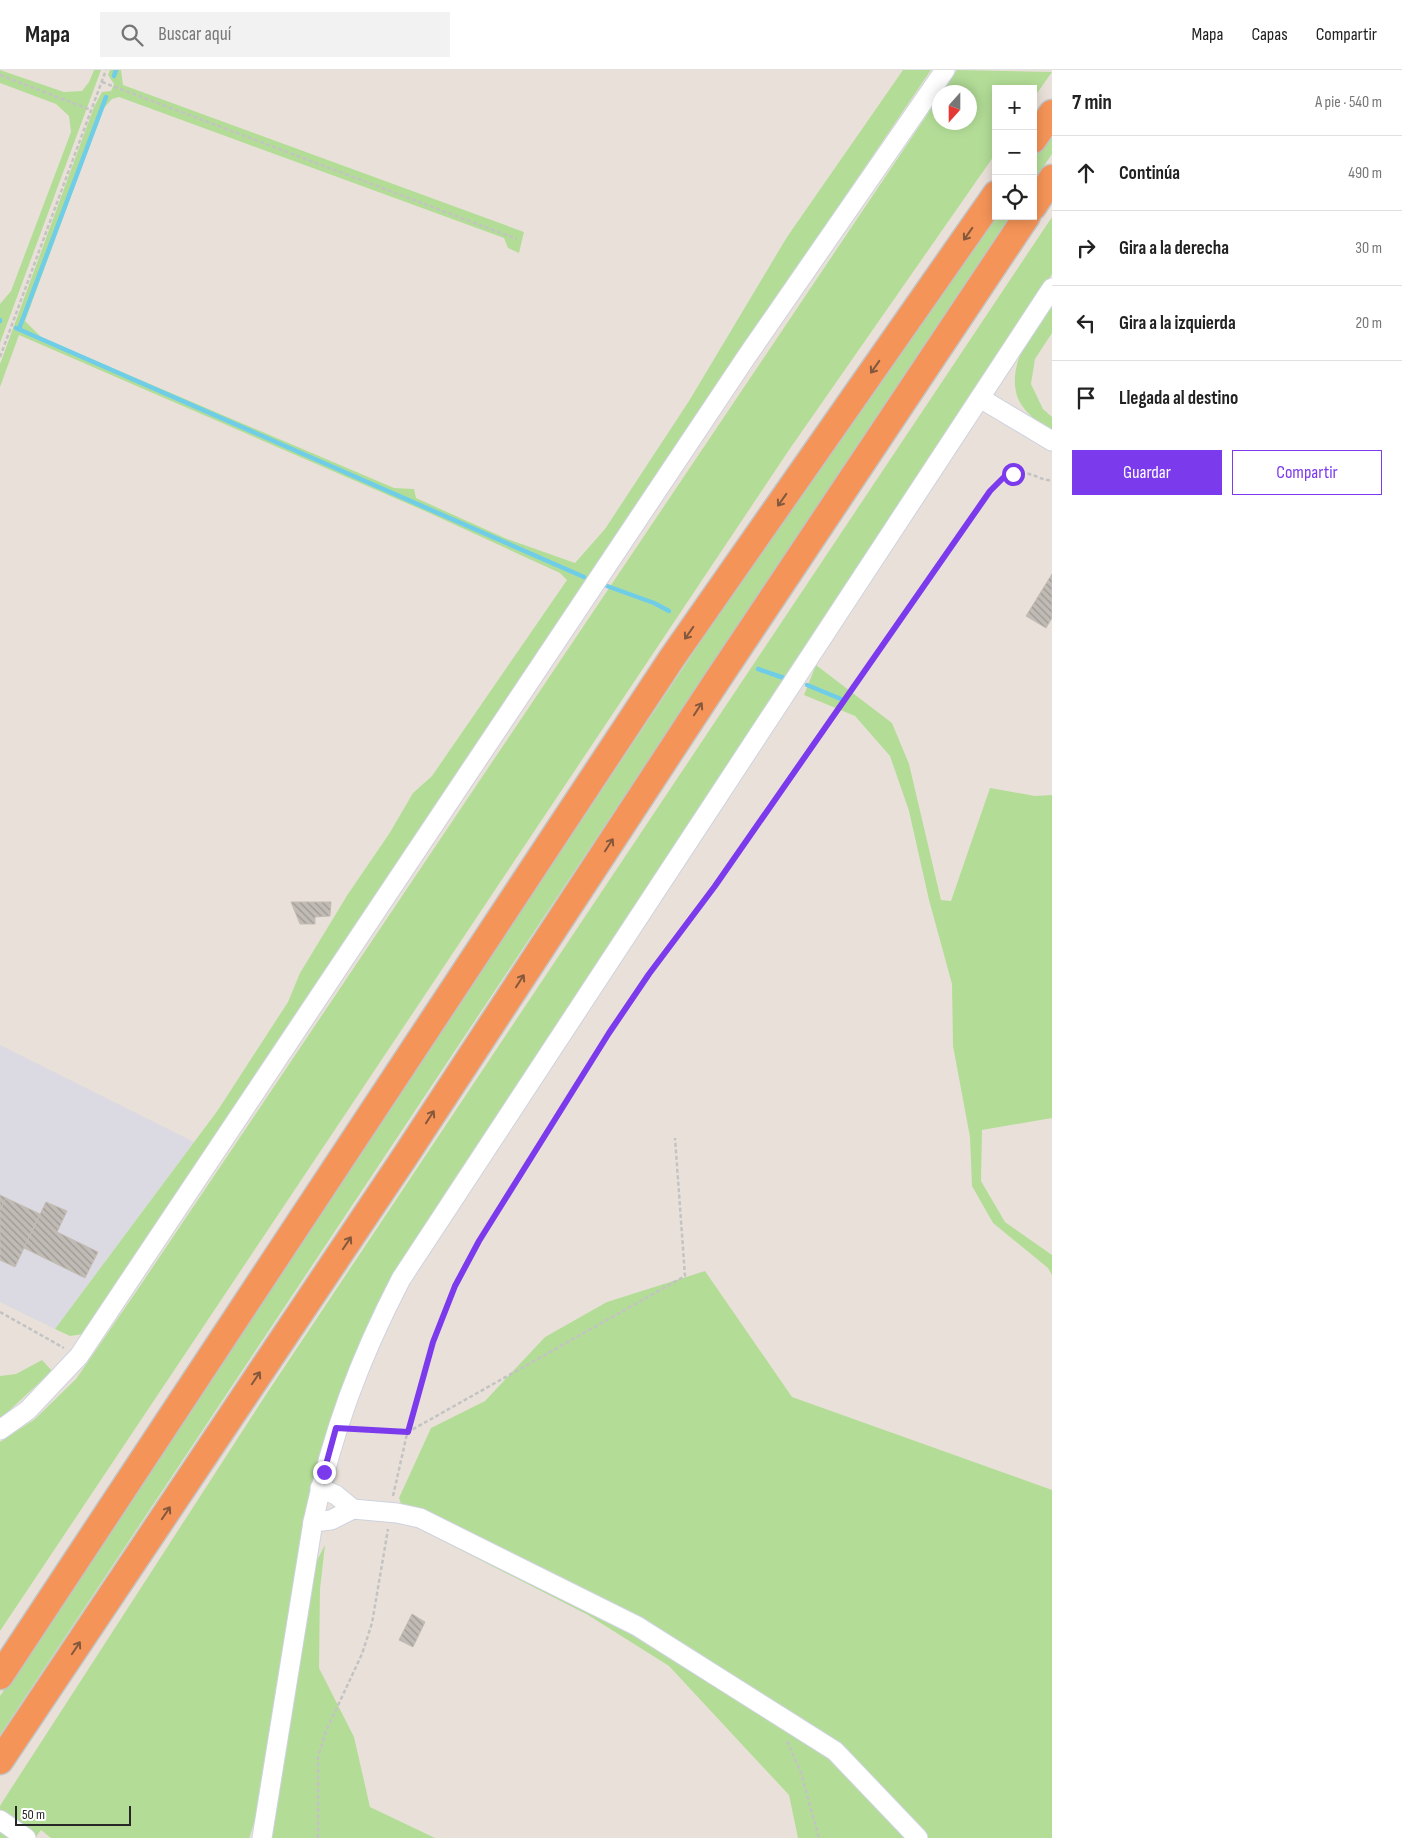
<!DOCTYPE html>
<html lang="es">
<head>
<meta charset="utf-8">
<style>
	body { margin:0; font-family:"Sofia Sans Condensed",sans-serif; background:#f2f2f2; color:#222 }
	.controls { position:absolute; right:15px; top:15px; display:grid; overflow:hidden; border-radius:0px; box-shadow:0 2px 12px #0003 }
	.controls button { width:45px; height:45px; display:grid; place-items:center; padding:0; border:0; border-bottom:1px solid #e0e0e0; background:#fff; color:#222; font:25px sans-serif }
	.compass { position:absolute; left:932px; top:15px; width:45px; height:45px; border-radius:50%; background:#fff; box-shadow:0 2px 12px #0003; rotate:201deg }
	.scale { position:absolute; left:15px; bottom:12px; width:116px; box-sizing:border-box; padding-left:5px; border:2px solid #272727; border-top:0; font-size:14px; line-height:18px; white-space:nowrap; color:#272727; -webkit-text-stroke:4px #fff; paint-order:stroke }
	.stop { position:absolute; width:15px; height:15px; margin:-11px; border:4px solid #7c3aed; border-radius:50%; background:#fff }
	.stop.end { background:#7c3aed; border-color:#fff; box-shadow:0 1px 5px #0008 }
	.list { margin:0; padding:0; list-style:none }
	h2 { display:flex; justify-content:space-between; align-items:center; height:65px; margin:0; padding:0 20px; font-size:21px }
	h2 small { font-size:16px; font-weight:400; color:#767676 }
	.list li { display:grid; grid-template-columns:32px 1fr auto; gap:15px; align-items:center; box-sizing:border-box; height:75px; padding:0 20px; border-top:1px solid #e0e0e0 }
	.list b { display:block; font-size:19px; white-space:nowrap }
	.list em { font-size:16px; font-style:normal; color:#767676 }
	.actions { display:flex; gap:10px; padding:15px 20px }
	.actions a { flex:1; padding:11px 0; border:1px solid #7c3aed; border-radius:0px; text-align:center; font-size:18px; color:#7c3aed }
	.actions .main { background:#7c3aed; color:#fff }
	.icon { flex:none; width:28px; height:28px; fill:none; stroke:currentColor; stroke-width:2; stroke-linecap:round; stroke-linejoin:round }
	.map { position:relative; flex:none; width:1052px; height:1768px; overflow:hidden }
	header { display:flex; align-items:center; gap:30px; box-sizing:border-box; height:70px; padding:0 25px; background:#fff; border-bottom:1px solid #e0e0e0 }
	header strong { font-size:24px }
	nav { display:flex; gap:28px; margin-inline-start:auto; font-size:18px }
	.search { width:350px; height:45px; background:#f2f2f2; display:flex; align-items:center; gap:12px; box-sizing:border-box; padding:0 18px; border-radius:0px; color:#767676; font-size:19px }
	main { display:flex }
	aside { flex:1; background:#fff }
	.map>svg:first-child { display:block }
	.industrial { fill:#dbd9e1 }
	.green { fill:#b3dd97 }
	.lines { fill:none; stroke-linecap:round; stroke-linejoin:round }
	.stream { stroke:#70cde7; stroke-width:4.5 }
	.building { fill:url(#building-back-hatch); stroke:#c4bdb3 }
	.minor-casing { stroke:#ced2df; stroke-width:21 }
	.highway-casing { stroke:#c3c3c3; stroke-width:29 }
	.path { stroke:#c3c3c3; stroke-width:2.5; stroke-dasharray:4 2.5; stroke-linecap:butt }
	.minor { stroke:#fff; stroke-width:19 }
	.highway { stroke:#f59458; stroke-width:26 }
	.oneway { stroke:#84583d }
	.route { stroke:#7c3aed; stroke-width:6 }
</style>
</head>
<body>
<header>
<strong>Mapa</strong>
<div class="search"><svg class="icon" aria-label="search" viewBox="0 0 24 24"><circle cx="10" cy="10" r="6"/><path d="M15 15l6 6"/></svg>Buscar aquí</div>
<nav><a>Mapa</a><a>Capas</a><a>Compartir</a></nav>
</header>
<main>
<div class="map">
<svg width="1052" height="1768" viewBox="0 0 1052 1768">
	<defs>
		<pattern id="building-back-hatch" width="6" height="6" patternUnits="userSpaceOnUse" patternTransform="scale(1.25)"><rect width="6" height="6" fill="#c1bbb6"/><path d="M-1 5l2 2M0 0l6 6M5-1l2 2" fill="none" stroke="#9d9894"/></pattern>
	</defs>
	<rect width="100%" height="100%" fill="#e9e1d9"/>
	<path class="industrial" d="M0,975L194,1072L55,1259L0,1232Z"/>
	<g class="green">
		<path d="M0,0L64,22L82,21L89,12L94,0H101L0,273V234L11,221L71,62L69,46L56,34L0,13Z"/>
		<path d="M110,0H121L123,15L524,162L519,183L508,178L504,168L119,27L112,29L103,39L25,251L42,268L394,418L414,419L416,428L507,469L575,493L605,459L689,331L787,167L903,0H931L657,403L83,1264L70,1266L55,1259L218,1040L288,932L300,903L348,824L389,764L413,723L432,706L567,510L560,503L427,442L19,265L0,317V294L94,37L102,22L111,21L114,14L108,5Z"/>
		<path d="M957,0L1052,2L1033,29V19H996V83L789,380L0,1561V1372L35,1349L76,1309L138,1219L939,27V52H969V22H942Z"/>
		<path d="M1052,58V84L1033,112V84Z"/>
		<path d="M996,146H1010L0,1665V1626L806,413Z"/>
		<path d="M1052,147V204L451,1114L400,1194L361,1269L333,1343L315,1406L259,1736L250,1766L249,1768H51L41,1760L35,1768H0V1736L3,1731L267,1323Z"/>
		<path d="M1052,234V263L1035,289L1031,314L1043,339L1052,347V363C1040,354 1022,341 1017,326C1007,291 1034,260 1052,234Z"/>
		<path d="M816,595L892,653L909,694L941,830L951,831L990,718L1035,726L1052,725V1048L982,1060L981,1111L1005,1152L1052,1185V1205L1048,1198L993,1153L972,1116L970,1067L953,976L952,914L929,830L909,741L890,686L855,646L804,625Z"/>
		<path d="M705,1201L792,1327L1052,1420V1768H798L789,1725L669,1596L588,1545L408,1453L399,1428L431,1358L485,1331L545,1267L607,1232Z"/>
		<path d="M42,1290L52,1301L0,1349V1306L16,1304Z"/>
		<path d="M325,1475L320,1519L319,1598L354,1667L370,1737L435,1768H269L284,1693L315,1494Z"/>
	</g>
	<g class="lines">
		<g class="stream">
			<path d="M114,6L116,0"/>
			<path d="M0,250V251"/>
			<path d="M16,258L584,507"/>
			<path d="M19,259L106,27"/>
			<path d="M607,516L654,533L669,541"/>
			<path d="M758,599L784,608"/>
			<path d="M807,615L841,629"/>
		</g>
	</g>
	<g class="building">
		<path d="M1052,504V548L1046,558L1026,546Z"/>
		<path d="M291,832H331L330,846L315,847V854H300Z"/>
		<path d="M0,1125L6,1128L0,1140Z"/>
		<path d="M6,1128L40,1144L15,1197L0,1190V1140Z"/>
		<path d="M46,1132L67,1141L57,1162L98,1182L85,1208L24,1178Z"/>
		<path d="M412,1544L425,1552L413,1577L399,1570Z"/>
	</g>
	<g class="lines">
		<g class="minor-casing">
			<g id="minor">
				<path d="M980,328L1052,371"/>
				<path d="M0,1360L28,1340L79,1286L747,286L945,0"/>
				<path d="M320,1418L336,1425L353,1439"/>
				<path d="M313,1452L331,1450L353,1439L397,1443L420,1448L637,1556L835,1681L918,1768"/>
				<path d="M0,1750L26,1768"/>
				<path d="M262,1768L313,1452C332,1363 359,1290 401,1209L1052,218"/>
			</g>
		</g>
		<g class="highway-casing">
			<g id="highway">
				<path d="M1033,70L1052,43"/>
				<path d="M1033,137L1052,108"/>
				<path d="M0,1606L672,588L996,124"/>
				<path d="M0,1691L404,1088L714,615L1027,146"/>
			</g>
		</g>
		<g class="path">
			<path d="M0,5L91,40"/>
			<path d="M102,12L517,169"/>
			<path d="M0,287L106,0"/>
			<path d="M0,1242L64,1278"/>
			<path d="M355,1359L408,1362L685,1206L675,1068"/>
			<path d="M393,1426L409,1355L433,1272L455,1216L479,1171L609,963L649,904L715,816L990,421C1001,408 1014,398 1032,405C1039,407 1045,411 1052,410"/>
			<path d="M787,1671L801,1703L819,1768"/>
			<path d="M318,1768V1687L326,1661L362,1584L372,1553L388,1459"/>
		</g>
		<use href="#minor" class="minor"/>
		<use href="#highway" class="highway"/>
	</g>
	<defs><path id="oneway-shaft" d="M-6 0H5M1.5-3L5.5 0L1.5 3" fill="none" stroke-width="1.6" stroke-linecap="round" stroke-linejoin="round" transform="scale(1.25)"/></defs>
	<g class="oneway">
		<use href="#oneway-shaft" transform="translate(968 164) rotate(125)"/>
		<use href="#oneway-shaft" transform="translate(875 297) rotate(125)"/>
		<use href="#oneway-shaft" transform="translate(782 430) rotate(125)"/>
		<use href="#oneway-shaft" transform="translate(689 563) rotate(125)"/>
		<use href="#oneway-shaft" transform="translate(698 639) rotate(-57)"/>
		<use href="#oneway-shaft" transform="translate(609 775) rotate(-57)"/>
		<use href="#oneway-shaft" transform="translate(520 911) rotate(-57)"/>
		<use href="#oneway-shaft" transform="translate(430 1047) rotate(-57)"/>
		<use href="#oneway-shaft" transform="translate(347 1173) rotate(-56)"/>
		<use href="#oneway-shaft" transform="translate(256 1308) rotate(-56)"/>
		<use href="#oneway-shaft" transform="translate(166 1443) rotate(-56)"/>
		<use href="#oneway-shaft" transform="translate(76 1578) rotate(-56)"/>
	</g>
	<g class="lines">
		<path class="route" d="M324,1402L336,1358L408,1362L433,1272L455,1216L479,1171L609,963L649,904L715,816L990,421L1004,407L1013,404"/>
	</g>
</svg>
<div class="controls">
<button>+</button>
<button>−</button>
<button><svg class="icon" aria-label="locate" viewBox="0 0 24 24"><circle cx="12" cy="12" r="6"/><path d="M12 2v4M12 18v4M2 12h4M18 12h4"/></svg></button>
</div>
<svg class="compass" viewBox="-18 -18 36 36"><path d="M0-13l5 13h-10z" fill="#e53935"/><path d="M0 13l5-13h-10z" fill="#767676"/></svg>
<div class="scale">50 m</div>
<div class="stop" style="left:1013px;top:404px"></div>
<div class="stop end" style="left:324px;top:1402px"></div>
</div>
<aside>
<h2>7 min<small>A pie · 540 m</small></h2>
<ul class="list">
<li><svg class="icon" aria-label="ahead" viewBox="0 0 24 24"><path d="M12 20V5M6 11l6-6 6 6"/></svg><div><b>Continúa</b></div><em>490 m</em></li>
<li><svg class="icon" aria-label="right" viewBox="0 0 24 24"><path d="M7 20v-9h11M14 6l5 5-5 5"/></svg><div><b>Gira a la derecha</b></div><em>30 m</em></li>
<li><svg class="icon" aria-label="left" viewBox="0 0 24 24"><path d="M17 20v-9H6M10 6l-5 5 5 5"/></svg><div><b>Gira a la izquierda</b></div><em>20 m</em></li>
<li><svg class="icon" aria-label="arrive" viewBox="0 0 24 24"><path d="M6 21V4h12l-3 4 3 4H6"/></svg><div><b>Llegada al destino</b></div></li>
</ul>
<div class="actions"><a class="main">Guardar</a><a>Compartir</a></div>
</aside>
</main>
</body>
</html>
